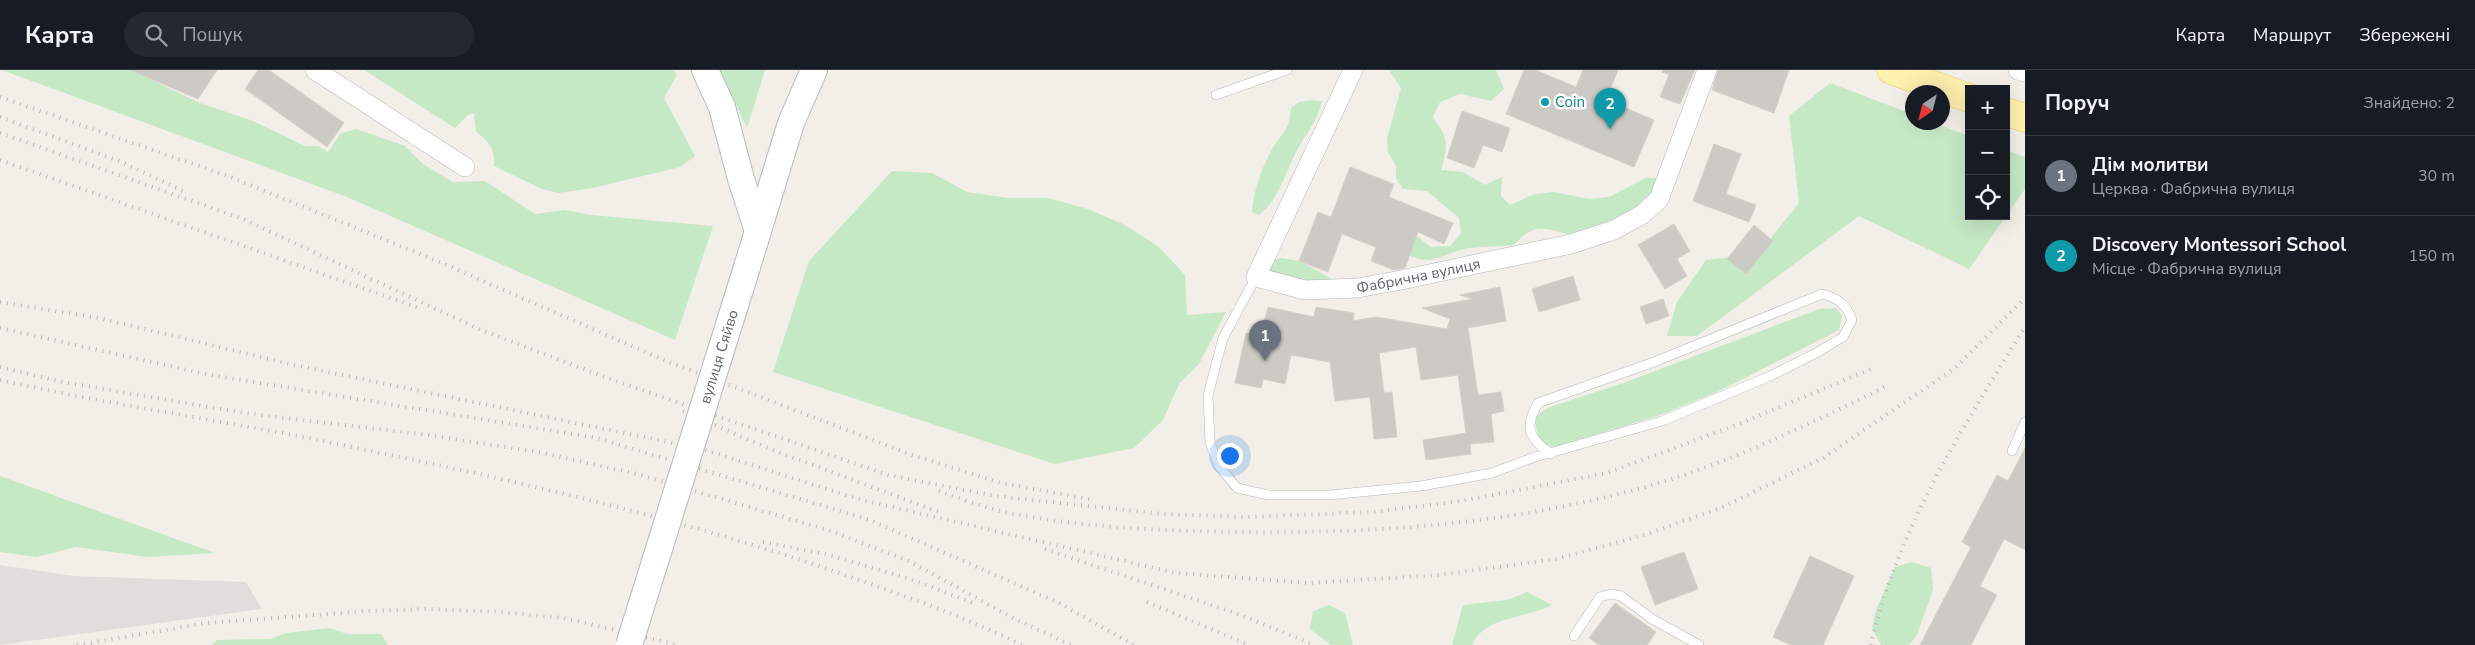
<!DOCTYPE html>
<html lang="uk">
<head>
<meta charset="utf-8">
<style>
	body { margin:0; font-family:"Nunito Sans",sans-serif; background:#242831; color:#f1f3f6 }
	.controls { position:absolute; right:15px; top:15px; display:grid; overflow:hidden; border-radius:0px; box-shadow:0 5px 20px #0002 }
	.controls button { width:45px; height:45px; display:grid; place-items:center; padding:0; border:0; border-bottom:1px solid #363941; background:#171b24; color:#f1f3f6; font:25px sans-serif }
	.compass { position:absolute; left:1905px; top:15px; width:45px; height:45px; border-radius:50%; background:#171b24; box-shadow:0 5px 20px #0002; rotate:215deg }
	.you { position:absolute; left:1229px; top:385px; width:18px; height:18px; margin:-12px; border:4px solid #fff; border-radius:50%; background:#1a73e8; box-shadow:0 0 0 8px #1a73e833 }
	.badge { display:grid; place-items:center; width:32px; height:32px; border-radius:50%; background:#ea4335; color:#fff; font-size:16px; font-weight:700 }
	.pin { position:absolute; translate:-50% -41px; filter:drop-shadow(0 1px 2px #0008) }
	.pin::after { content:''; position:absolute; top:26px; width:18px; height:15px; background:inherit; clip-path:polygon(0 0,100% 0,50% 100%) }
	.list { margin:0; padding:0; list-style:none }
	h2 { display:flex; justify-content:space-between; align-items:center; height:65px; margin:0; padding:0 20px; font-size:21px }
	h2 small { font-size:16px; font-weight:400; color:#9ea1a6 }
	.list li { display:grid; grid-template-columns:32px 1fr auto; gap:15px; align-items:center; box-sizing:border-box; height:80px; padding:0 20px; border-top:1px solid #363941 }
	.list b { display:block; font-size:19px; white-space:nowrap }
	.list p { margin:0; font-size:16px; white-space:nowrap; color:#9ea1a6 }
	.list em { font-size:16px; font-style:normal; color:#9ea1a6 }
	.icon { flex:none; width:28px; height:28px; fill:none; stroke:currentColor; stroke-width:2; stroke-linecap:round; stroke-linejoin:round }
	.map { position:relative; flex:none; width:2025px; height:575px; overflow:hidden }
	header { display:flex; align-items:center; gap:30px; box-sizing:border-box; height:70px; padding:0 25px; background:#171b24; border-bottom:1px solid #363941 }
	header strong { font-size:24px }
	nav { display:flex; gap:28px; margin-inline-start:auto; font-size:18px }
	.search { width:350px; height:45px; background:#242831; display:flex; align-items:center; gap:12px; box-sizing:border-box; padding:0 18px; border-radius:28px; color:#9ea1a6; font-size:19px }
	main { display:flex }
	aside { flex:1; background:#171b24 }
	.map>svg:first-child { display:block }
	.industrial { fill:#e0deda }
	.green { fill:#c5e8c5 }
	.building { fill:#cccac5; stroke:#d6d1c6 }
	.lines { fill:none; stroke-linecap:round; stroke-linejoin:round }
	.lane-casing { stroke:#b5b8bc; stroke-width:10 }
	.street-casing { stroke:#b5b8bc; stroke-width:20 }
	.secondary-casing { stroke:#b6babf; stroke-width:28 }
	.primary-casing { stroke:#f2c960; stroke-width:29 }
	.lane { stroke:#fff; stroke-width:9 }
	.street { stroke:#fff; stroke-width:19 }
	.secondary { stroke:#fff; stroke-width:26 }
	.primary { stroke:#fff2af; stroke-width:28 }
	.rail { stroke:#b6b7b8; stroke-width:4; stroke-dasharray:1 6; stroke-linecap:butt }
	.secondary-bridge-casing { stroke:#b6babf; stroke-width:28; stroke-linecap:butt }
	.secondary-bridge { stroke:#fff; stroke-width:26 }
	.culture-dot { fill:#0f9aa8; stroke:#fff; stroke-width:2 }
	.labels { text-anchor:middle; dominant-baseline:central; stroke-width:5; stroke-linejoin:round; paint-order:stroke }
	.culture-label { font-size:15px; fill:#0d838f; stroke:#fff; text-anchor:start }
	.street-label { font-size:15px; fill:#5f6368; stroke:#fff }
</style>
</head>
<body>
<header>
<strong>Карта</strong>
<div class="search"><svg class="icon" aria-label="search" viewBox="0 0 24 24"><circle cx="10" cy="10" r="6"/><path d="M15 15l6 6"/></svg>Пошук</div>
<nav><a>Карта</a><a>Маршрут</a><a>Збережені</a></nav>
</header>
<main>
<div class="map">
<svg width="2025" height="575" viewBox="0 0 2025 575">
	<rect width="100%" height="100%" fill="#f1efe8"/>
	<path class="industrial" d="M0,495L73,506L246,512L262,539L0,575Z"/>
	<g class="green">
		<path d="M2,0H131L200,33L253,51L305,76H318L328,82L340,64L356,59L405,76L423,94L453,112L485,111L535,144L565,140L591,145L713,156L675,270L347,127Z"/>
		<path d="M364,0H673L677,5L664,28L695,86L680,97L593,118L558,123L542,119L494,96C495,79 490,72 476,62L474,43L468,45L455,58Z"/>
		<path d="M720,0H765L747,58Z"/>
		<path d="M1389,0H1496L1504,19L1491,31L1460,24L1440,32L1433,47C1449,70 1448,73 1441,100L1463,102L1485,115L1502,107L1501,126L1510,135L1535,124L1554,122L1589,129L1609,127L1646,108H1667C1662,116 1657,133 1650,139C1644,143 1591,165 1585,165C1553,167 1541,144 1514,175C1500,177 1485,176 1471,178C1445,181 1432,199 1407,184L1414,164L1431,177L1450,176L1461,163L1459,148L1427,121L1403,119L1396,108V96L1388,82L1387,68L1401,18Z"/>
		<path d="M1830,13L1912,44V52L1934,53L1969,66V146H2006L1969,199L1859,146L1697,266H1667L1677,232L1706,190L1758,184L1799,133L1789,46Z"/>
		<path d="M1310,30L1322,31C1317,52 1305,65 1296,82C1284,105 1280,128 1259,145L1252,142C1254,119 1262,96 1274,76C1285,59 1289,61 1291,38L1299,32Z"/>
		<path d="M2006,80L2025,87V119L2006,146Z"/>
		<path d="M892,101L932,103L967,122L1008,128H1048L1088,139L1125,155L1159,177L1185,205L1187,245L1226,242L1199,294L1179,314L1163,350L1134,378L1055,394L773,302L809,191Z"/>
		<path d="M1282,188L1299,191L1334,210L1331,215L1269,208L1265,192Z"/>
		<path d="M1836,238L1842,246L1839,260L1717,322L1660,345L1555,377C1538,375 1537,363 1535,349L1541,342L1550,337L1626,312L1819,239Z"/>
		<path d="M0,406L215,483L148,487L76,477L37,487L0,482Z"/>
		<path d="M1912,492L1931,498L1933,519L1917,565L1909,575H1881L1872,558L1876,540L1895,497Z"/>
		<path d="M1527,522L1552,535C1527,548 1484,546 1472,575H1452L1463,535L1507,530Z"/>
		<path d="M1329,535L1345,543L1353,575H1331L1310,559L1313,541Z"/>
		<path d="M330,558L347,564H381L388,575H212L217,570L270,569L286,563Z"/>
	</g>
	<g class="building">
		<path d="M130,0H217L198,29Z"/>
		<path d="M258,0H269L344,53L327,77L245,19Z"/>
		<path d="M1524,0H1535L1576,17L1583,0H1618L1606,30L1654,50L1634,97L1506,44Z"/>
		<path d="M1663,0H1695L1680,34L1660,27L1669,5L1662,2Z"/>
		<path d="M1718,0H1789L1774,43L1712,20Z"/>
		<path d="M1462,41L1510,58L1502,82L1483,75L1474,98L1447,88Z"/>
		<path d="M1714,74L1741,84L1726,124L1756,135L1749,152L1693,131Z"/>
		<path d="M1350,97L1394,114L1389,127L1453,153L1444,174L1418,162L1405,198L1394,200L1371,191L1376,177L1342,164L1328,202L1299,191L1318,142L1331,147Z"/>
		<path d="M1674,154L1690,181L1677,189L1687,206L1665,219L1638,175Z"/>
		<path d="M1754,155L1773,171L1746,204L1727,189Z"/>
		<path d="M1573,206L1580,230L1539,242L1532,219Z"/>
		<path d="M1500,217L1506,251L1468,258L1478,325L1501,322L1504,341L1491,344L1494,372L1470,374L1471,384L1426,390L1423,370L1466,363L1458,305L1421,310L1416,277L1379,283L1384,323L1392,322L1397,367L1374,369L1370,327L1335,331L1330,292L1291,285L1285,314L1263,309L1261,318L1235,313L1246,263L1260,266L1268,237L1314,247L1316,237L1354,243L1353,251L1376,247L1447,259L1450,249L1422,238L1473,229L1460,225Z"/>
		<path d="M1663,229L1669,246L1646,254L1640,237Z"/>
		<path d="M2025,378V480L2004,469L1980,516L1997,525L1971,575H1920L1971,477L1962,472L1997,405L2008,411Z"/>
		<path d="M1684,482L1698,519L1655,535L1641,497Z"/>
		<path d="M1810,486L1854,506L1823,575H1791L1773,567Z"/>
		<path d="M1615,533L1656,562L1647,575H1599L1589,568Z"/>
	</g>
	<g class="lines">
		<g class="lane-casing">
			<g id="lane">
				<path d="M1216,25L1287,0"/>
				<path d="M1256,207L1223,268L1208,325L1210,373L1219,396L1237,418L1268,425H1330L1421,416L1492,403L1532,388L1662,351L1768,307L1818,282L1843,267L1852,250C1846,234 1838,228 1822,224L1654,292L1538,333C1524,357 1528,368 1551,384"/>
				<path d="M2012,381L2025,352"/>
				<path d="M1574,566L1600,527L1611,524L1621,526L1652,549L1699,575"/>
			</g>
		</g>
		<g class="street-casing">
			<g id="street">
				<path d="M315,0L465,97"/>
				<path id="s1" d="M1353,0L1256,207L1305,220L1358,218L1401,210L1571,174L1614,160L1643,144L1659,129L1707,0"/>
				<path d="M2018,0L2025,2"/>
			</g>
		</g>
		<g class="secondary-casing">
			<g id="secondary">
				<path d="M705,0L722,37L741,109L758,161"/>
				<path d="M747,197L791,53L814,0"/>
			</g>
		</g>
		<g class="primary-casing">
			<g id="primary">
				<path d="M1891,0L1969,28"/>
				<path d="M2006,42L2025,48"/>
			</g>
		</g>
		<use href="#lane" class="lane"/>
		<use href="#street" class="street"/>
		<use href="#secondary" class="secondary"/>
		<use href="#primary" class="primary"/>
		<g class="rail">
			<path d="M0,27L228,106L444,194L664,290L912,385L1001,413L1094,430"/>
			<path d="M0,47L119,91L185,122"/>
			<path d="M0,63L243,149L481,260L610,309L888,405L995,426L1163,444L1248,447L1373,442L1461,431L1607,403L1731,357L1871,299"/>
			<path d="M0,90L422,239"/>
			<path d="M0,232L99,248L294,295L702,379L858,429L1176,503L1308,513L1440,505L1556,489L1638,467L1721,438L1823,388L1955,298L2025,228"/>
			<path d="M0,258L205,304L597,368L870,450L1057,532L1134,575"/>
			<path d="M0,297L63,312L244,343L428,365L538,382L637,404L831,461L911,492L1011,547L1071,575"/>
			<path d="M0,310C102,333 206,348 308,368C476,402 641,438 804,491C877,516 952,541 1022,575"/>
			<path d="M683,341L770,379L939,442"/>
			<path d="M939,421C960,428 982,437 1004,442C1083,458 1163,461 1243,462C1373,464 1501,454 1627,422C1717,399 1801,358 1885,317"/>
			<path d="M763,472L829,485L910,509L976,534"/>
			<path d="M1045,479L1235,543L1315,575"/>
			<path d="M1147,532L1249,575"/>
			<path d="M77,575L207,553L366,541L429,539L500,542L564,548L678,575"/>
			<path d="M1871,575C1897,459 1963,357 2025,257"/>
		</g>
		<g class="secondary-bridge-casing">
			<g id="secondary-bridge">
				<path id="s2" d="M629,575L747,197"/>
			</g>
		</g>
		<use href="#secondary-bridge" class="secondary-bridge"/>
	</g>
	<circle class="culture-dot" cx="1545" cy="32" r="5"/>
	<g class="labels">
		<g class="culture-label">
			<text x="1555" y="32">Coin</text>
		</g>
		<g class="street-label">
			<text stroke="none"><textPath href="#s1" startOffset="394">Фабрична вулиця</textPath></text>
			<text stroke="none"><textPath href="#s2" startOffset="302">вулиця Сяйво</textPath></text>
		</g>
	</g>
</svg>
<div class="controls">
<button>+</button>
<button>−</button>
<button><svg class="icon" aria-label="locate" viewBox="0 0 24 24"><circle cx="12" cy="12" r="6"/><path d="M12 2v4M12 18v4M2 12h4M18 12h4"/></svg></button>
</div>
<svg class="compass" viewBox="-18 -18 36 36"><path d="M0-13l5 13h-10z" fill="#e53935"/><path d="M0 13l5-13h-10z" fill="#9ea1a6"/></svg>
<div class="you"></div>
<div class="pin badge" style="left:1265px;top:291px;background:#6b7280">1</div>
<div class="pin badge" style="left:1610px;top:59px;background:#0f9aa8">2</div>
</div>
<aside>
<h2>Поруч<small>Знайдено: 2</small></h2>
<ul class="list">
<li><span class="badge" style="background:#6b7280">1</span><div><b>Дім молитви</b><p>Церква · Фабрична вулиця</p></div><em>30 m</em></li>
<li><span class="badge" style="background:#0f9aa8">2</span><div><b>Discovery Montessori School</b><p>Місце · Фабрична вулиця</p></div><em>150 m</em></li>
</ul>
</aside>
</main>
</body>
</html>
